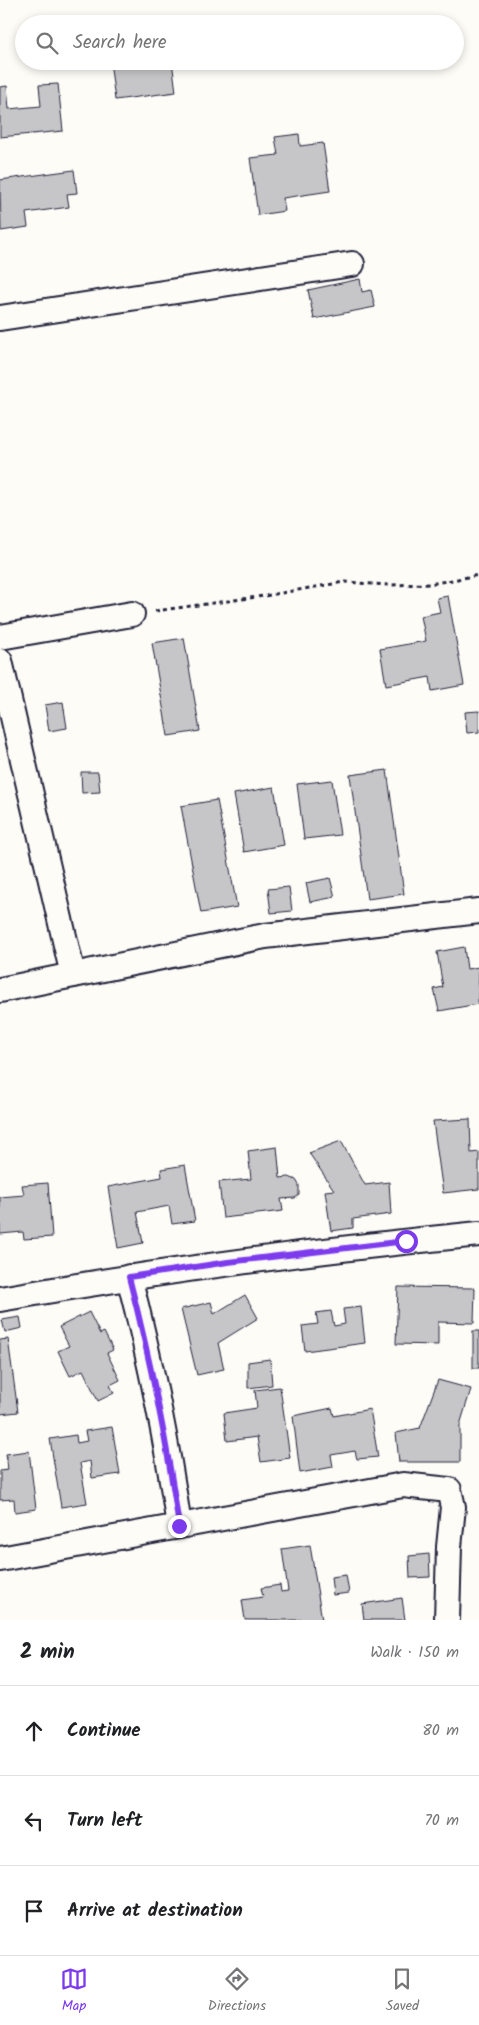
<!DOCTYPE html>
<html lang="en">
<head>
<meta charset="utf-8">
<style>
	body { margin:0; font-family:Kalam,sans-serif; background:#f6f6f6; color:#202124 }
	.stop { position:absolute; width:15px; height:15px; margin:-11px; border:4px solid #7c3aed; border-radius:50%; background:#fff }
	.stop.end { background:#7c3aed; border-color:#fff; box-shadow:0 1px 5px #0008 }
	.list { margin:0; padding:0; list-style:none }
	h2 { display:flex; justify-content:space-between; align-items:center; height:65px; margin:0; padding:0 20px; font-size:21px }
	h2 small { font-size:16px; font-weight:400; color:#757577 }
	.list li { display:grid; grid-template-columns:32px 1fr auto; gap:15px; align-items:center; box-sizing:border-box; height:90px; padding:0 20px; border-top:1px solid #e0e0e0 }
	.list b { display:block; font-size:19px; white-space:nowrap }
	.list em { font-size:16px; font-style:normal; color:#757577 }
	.icon { flex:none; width:28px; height:28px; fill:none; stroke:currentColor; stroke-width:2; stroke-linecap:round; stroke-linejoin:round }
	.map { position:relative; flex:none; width:479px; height:1620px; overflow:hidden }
	.search { position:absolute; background:#fff; box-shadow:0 2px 8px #0003; left:15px; right:15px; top:15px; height:55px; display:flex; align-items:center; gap:12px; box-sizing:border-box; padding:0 18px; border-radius:28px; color:#757577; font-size:19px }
	.sheet { height:335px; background:#fff }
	nav { display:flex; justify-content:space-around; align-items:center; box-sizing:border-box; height:70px; border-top:1px solid #e0e0e0; background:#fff; font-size:14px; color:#757577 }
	nav a { display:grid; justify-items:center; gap:2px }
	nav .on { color:#7c3aed }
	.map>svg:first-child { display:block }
	.building { fill:#c6c6c8; stroke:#22223b }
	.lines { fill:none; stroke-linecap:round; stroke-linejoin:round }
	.minor-casing { stroke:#22223b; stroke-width:28 }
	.path { stroke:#22223b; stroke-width:3; stroke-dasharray:4 4; stroke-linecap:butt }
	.minor { stroke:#fdfcf7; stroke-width:24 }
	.route { stroke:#7c3aed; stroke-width:6 }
</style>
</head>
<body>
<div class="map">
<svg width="479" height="1620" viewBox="0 0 479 1620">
	<rect width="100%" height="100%" fill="#fdfcf7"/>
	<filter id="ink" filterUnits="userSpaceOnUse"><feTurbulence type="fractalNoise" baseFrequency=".02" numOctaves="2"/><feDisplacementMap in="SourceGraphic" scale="10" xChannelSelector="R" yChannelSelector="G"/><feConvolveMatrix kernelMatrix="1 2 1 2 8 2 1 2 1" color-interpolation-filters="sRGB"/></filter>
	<g filter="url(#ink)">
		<g class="building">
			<path d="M110,61H172L176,92L115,100Z"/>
			<path d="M58,84L63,131L0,137V87L7,86L9,109L41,106L39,85Z"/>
			<path d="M299,134L300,146L323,143L330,191L283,198L285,211L258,215L250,158L278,155L275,137Z"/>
			<path d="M74,170L77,193L67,194L69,207L26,213L28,227L1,231L0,180Z"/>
			<path d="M360,279L362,292L371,290L375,307L314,319L308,290Z"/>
			<path d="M448,596L464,685L432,691L430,677L386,685L380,649L426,641L421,616L440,612L437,598Z"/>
			<path d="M184,638L200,731L168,736L152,643Z"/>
			<path d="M63,702L67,728L49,731L45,705Z"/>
			<path d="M479,711V732L467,733L465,712Z"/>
			<path d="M387,770L404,894L367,899L350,775Z"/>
			<path d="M81,772H98L100,792L82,793Z"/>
			<path d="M332,780L340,835L304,839L297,784Z"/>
			<path d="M274,787L284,845L244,852L234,794Z"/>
			<path d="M217,800L237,907L201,913L181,806Z"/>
			<path d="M330,878L335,897L310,902L306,883Z"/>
			<path d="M289,887L292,911L271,913L268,889Z"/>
			<path d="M464,947L467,969L479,967L478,1004L439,1011L434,989L443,987L437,952Z"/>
			<path d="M470,1119L471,1153L479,1152V1189L443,1193L433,1121Z"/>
			<path d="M341,1141L365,1185L389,1182L391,1214L353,1219V1228L331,1231L325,1191L334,1190L309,1153Z"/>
			<path d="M277,1147L280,1178L289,1177L296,1180L299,1185V1195L295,1198L281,1199L283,1211L223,1218L219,1182L251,1179L248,1151Z"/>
			<path d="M185,1165L195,1221L172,1224L169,1206L137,1212L143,1243L118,1248L108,1187L162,1177L161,1169Z"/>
			<path d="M48,1183L52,1237L24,1239L23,1232L0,1234V1197L24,1195L22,1185Z"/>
			<path d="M398,1287L475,1288L474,1323L438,1322V1345L396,1344Z"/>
			<path d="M245,1295L258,1318L218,1343L224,1369L197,1375L181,1309L211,1302L214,1314Z"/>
			<path d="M361,1307L365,1343L305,1351L302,1326L318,1324L316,1313L331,1311L334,1326L345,1324L343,1309Z"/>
			<path d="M89,1312L100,1334L104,1332L113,1350L107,1353L120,1380L110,1385L114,1393L98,1401L83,1370L70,1376L58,1351L69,1346L59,1327Z"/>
			<path d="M20,1317L22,1328L5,1332L2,1320Z"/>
			<rect x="473" y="1331" width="6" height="37"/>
			<path d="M8,1339L18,1412L0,1414V1340Z"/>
			<path d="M270,1359L272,1385L248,1388V1362Z"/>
			<path d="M438,1380L471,1389L460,1425V1462H399L396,1433L420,1428Z"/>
			<path d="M280,1387L290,1458L261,1462L257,1437L227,1441L224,1413L257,1408L255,1390Z"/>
			<path d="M332,1408L334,1416L370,1409L378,1457L357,1459L355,1451L331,1455L333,1467L300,1473L293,1416Z"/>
			<path d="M112,1427L120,1474L92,1478L90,1461L80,1463L87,1503L61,1507L50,1439L76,1435L77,1443L87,1441L85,1431Z"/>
			<path d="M29,1451L36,1509L15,1512L14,1499L0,1500V1471L8,1470L6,1454Z"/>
			<path d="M310,1545L322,1620H245L242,1600L263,1597L261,1588L280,1585L281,1592L288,1591L282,1549Z"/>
			<path d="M429,1554L430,1577L410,1578L409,1556Z"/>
			<path d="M346,1575L349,1593L333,1595L331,1577Z"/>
			<path d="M402,1598L405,1620H364L362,1604Z"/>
		</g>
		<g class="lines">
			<g class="minor-casing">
				<g id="minor">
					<path d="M0,318L352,264"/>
					<path d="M0,637L132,614"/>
					<path d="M0,661L73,975"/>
					<path d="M0,990L265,936L479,911"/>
					<path d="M129,1277C150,1359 167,1442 179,1526"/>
					<path d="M0,1299C159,1271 318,1250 479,1234"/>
					<path d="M0,1559L403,1485L449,1490L453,1507L449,1547L447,1620"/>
				</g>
			</g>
			<path class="path" d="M155,611L264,596L344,582L388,585L430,584L479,575"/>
			<use href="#minor" class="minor"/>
		</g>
	</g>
	<g class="lines" filter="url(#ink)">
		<path class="route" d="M179,1526C167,1442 150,1359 129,1277L228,1262L406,1241"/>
	</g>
</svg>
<div class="stop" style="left:406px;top:1241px"></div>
<div class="stop end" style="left:179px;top:1526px"></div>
<div class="search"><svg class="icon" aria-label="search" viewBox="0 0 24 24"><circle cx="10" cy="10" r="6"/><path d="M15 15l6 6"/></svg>Search here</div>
</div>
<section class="sheet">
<h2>2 min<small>Walk · 150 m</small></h2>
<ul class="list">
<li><svg class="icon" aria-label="ahead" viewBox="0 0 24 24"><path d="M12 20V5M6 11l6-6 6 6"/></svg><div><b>Continue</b></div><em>80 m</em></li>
<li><svg class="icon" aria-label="left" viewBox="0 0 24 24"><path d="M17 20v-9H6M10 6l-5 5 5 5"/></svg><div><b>Turn left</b></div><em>70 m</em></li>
<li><svg class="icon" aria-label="arrive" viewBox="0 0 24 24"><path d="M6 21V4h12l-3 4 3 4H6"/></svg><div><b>Arrive at destination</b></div></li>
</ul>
</section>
<nav>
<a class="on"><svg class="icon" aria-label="map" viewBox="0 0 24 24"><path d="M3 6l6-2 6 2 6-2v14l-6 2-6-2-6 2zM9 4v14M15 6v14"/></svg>Map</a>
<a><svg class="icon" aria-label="directions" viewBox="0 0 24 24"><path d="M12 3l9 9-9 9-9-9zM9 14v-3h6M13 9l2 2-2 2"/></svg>Directions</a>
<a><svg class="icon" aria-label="saved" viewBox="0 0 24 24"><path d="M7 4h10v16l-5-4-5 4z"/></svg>Saved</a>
</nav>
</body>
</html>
